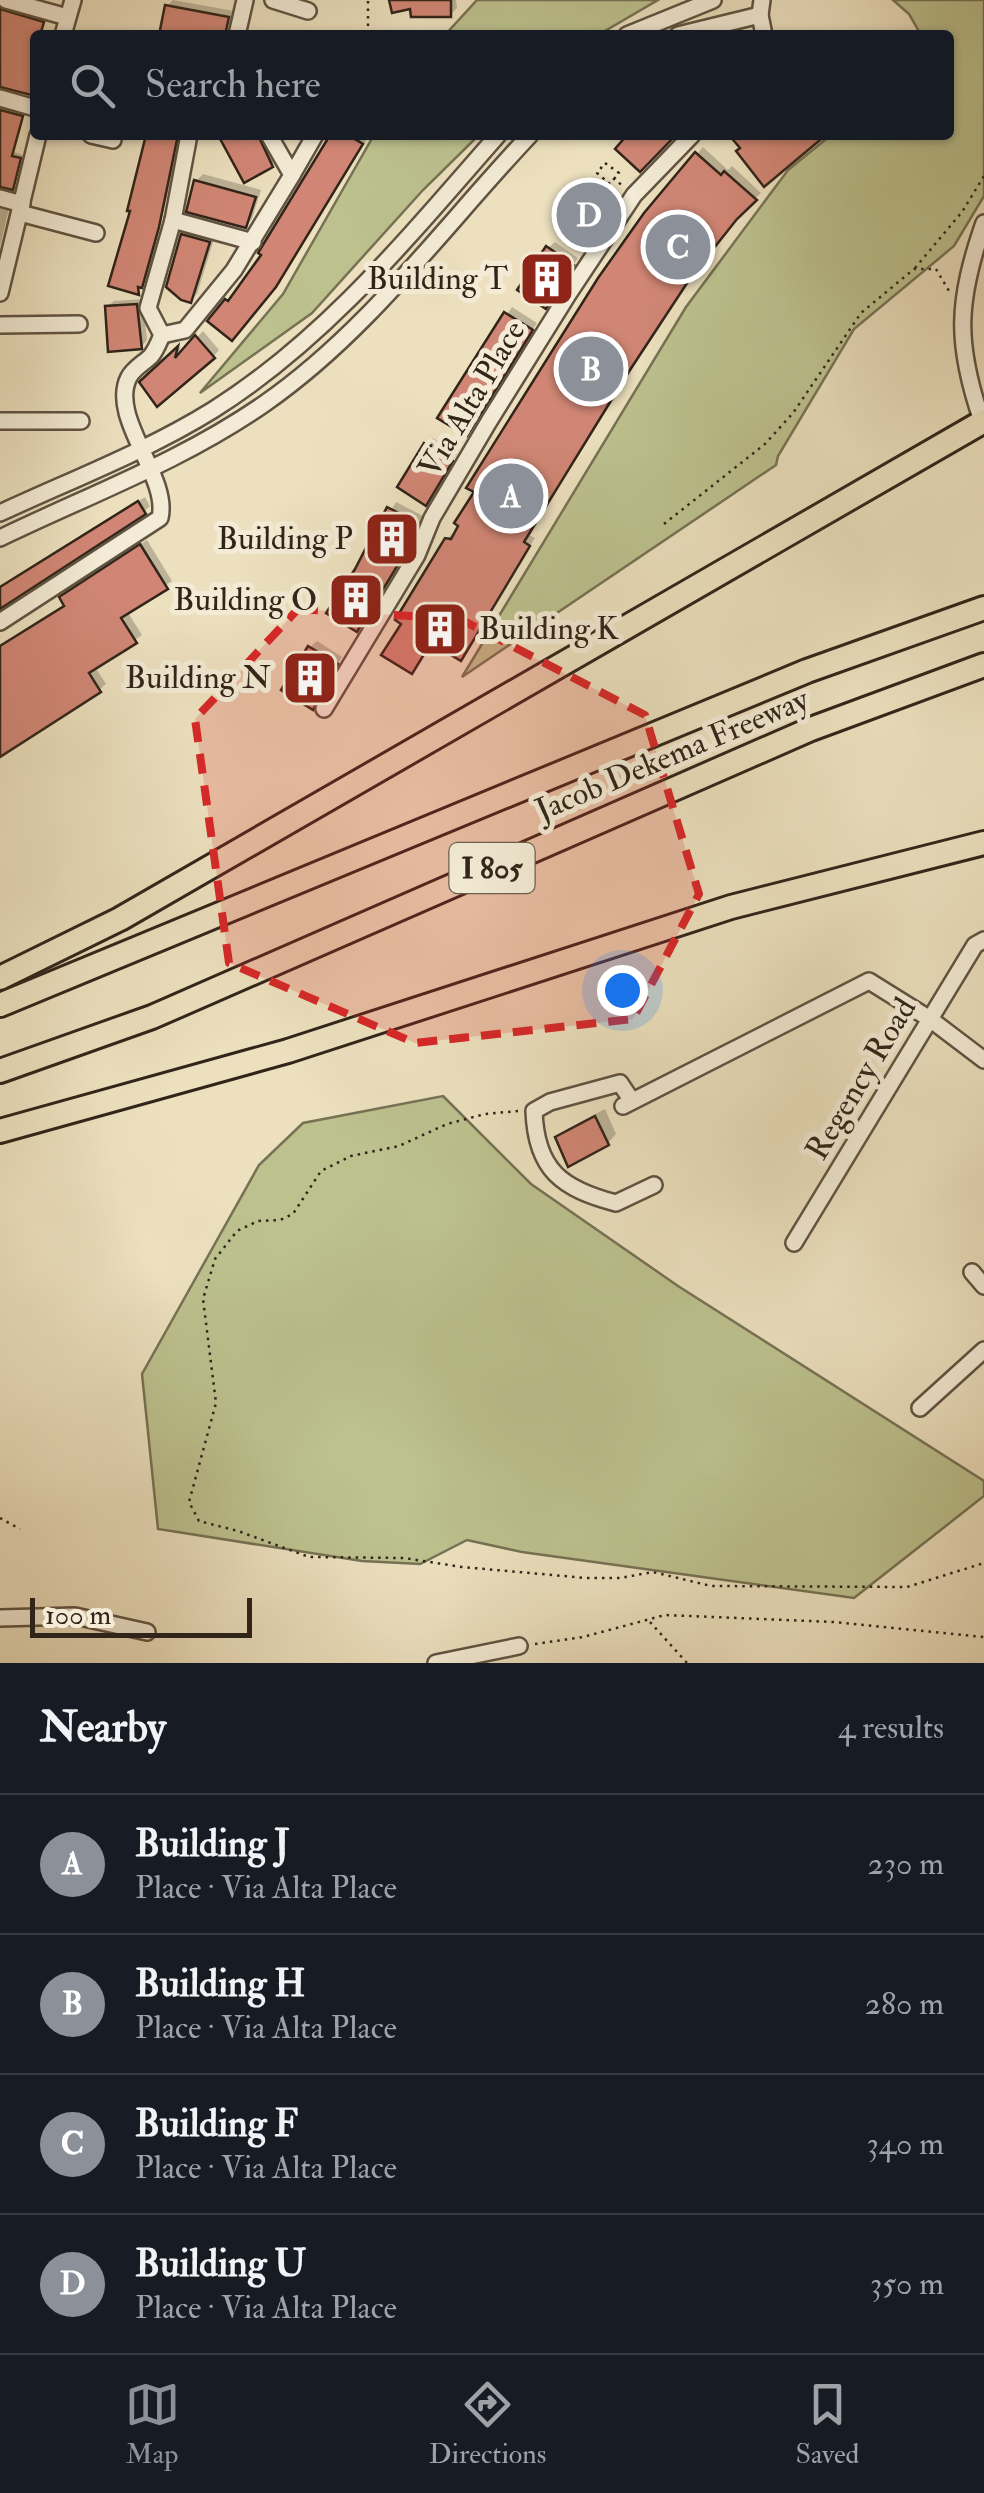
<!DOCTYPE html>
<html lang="en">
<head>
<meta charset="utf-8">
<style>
	body { margin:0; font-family:"IM FELL Double Pica",serif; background:#242831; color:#f1f3f6 }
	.scale { position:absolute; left:30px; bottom:25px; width:222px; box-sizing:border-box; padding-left:10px; border:5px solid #312419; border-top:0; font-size:28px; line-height:35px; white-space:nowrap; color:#312419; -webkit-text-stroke:8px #f3ebd5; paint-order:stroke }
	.you { position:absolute; left:622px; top:990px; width:35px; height:35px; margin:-25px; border:8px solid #fff; border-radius:50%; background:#1a73e8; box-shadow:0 0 0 15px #1a73e833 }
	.badge { display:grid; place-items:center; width:65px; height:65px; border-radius:50%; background:#8c9099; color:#fff; font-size:32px; font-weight:700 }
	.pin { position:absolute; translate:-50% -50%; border:5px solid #fff; box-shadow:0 2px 10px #0006 }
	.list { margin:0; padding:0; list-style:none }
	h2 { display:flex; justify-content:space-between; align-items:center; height:130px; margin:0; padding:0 40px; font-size:42px }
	h2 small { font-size:32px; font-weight:400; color:#9ea1a6 }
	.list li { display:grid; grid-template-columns:65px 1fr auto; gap:30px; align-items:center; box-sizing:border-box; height:140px; padding:0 40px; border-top:2px solid #363941 }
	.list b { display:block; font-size:38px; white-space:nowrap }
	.list p { margin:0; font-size:32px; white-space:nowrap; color:#9ea1a6 }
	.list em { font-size:32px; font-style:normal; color:#9ea1a6 }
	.icon { flex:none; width:55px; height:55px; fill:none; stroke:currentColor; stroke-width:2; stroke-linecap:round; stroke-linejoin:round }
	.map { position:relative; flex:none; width:984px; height:1663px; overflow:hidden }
	.search { position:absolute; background:#171b24; box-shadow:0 2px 8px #0004; left:30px; right:30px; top:30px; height:110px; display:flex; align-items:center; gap:25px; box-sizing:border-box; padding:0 35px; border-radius:10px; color:#9ea1a6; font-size:38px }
	.sheet { height:690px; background:#171b24 }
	nav { display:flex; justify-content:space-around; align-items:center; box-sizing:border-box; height:140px; border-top:2px solid #363941; background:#171b24; font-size:28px; color:#9ea1a6 }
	nav a { display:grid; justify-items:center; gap:5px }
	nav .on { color:#8c9099 }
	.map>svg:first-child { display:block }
	.green { fill:#bcc18e; stroke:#767254; stroke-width:2.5 }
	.shadow { fill:#0003 }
	.building { fill:#d18675; stroke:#312419; stroke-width:2.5 }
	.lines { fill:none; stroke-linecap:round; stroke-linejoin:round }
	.minor-casing { stroke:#605342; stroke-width:20 }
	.highway-casing { stroke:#312419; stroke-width:28 }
	.path { stroke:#312419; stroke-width:2.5; stroke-dasharray:2.5 5; stroke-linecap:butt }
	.minor { stroke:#f3ebd5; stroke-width:15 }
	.highway { stroke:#ece0be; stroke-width:22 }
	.marked { fill:#d62828; fill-opacity:0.2; stroke:#d62828; stroke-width:8; stroke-dasharray:20 12; stroke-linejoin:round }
	.labels { text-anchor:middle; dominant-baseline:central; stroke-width:10; stroke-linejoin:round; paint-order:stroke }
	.shield { fill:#f3ebd5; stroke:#6b6051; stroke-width:2.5 }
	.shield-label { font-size:30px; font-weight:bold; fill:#312419 }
	.poi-label { font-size:32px; fill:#312419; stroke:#f3ebd5; text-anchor:end }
	.street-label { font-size:32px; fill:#312419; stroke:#f3ebd5 }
</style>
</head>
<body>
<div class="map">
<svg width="984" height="1663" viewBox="0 0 984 1663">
	<rect width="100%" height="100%" fill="#ece0be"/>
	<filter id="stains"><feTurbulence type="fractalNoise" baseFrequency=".002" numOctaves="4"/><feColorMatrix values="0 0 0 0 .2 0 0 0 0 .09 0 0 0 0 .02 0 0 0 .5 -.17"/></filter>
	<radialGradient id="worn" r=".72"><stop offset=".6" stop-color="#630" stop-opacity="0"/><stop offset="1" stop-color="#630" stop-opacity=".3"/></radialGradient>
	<g class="green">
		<path d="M477,0H658L598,35H445Z"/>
		<path d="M893,0H984V196L954,246L854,329L778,456L776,465L462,677L686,307L788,170L831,135H949V35H921L909,14Z"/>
		<path d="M374,135H479L423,190L312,313L200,393L283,294Z"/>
		<path d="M443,1096L531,1184L678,1286L984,1481V1496L854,1598L522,1552L467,1540L420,1564L362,1561L158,1529L142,1374L259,1165L303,1123Z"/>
	</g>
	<g class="shadow">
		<path d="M0,0L46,19L42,35H35V94L0,85Z"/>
		<path d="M173,0L234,11L229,35H163L167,6Z"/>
		<path d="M391,0H456L457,8L450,15Z"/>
		<path d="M0,104L25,113L14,152L23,155L12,187L0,185Z"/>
		<path d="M148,135H181L148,279L138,292L133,210Z"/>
		<path d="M221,135H266L278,158L271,165Z"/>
		<path d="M333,135L368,137L282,278L238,332L212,322L264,254Z"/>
		<path d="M703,147L728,170L732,166L761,193L742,211L697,268L634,364L529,535L535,538L461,658L404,623L447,539L453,533L457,534L627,240Z"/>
		<path d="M203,174L261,190L252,219L246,225L196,181Z"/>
		<path d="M597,179L620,195L593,236L590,185Z"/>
		<path d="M0,205L9,208L0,247Z"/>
		<path d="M189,229L215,236L197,294L191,300L183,235Z"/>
		<path d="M555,242L578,258L552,300L548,248Z"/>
		<path d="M143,299L147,340L141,347L107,307L114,301Z"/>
		<path d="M512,307L537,323L467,433L441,417Z"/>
		<path d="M203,331L219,350L213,357L142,385L181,346L177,359Z"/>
		<path d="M433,438L457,454L426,503V444Z"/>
		<path d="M145,497L150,506L144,512L0,608V589Z"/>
		<path d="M396,502L423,516L413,541L357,629V570Z"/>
		<path d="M147,540L172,581L127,611L142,635L95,667L106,684L99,690L0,754V646L66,604L68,591Z"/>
		<path d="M317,641L342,657L312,706L310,647Z"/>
		<path d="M605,1109L616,1134L608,1143L558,1138L567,1129Z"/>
	</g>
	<g class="building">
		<path d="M389,0H451V17H411L410,9L392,13Z"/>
		<path d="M165,5L229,17L225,35H159Z"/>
		<path d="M0,9L44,22L40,35H35V96L0,87Z"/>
		<path d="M0,110L23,116L12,156L21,158L13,190L0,187Z"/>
		<path d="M146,135H178L159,227L142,288L138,287L139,295L108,286L130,211H127Z"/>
		<path d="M218,135H258L273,167L244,183Z"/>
		<path d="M330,135H348L363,144L276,287L232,341L207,321L225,299L228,301L261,255L258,253Z"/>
		<path d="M627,135H676L640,172L615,149Z"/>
		<path d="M729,135H826L764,187L736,151L740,148Z"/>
		<path d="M695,152L721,175L724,171L757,200L737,219L691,277L628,373L524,542L530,546L461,661L431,643L412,674L381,655L401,624L395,620L445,538L451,539L458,526L454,523L474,492L466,488L598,278L644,213Z"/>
		<path d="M194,180L256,197L246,228L186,212Z"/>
		<path d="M588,183L616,202L587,246L559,226Z"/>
		<path d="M181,234L210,242L191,303L181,300L166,287Z"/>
		<path d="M546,246L574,265L546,309L517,290Z"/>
		<path d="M137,304L142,349L108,352L105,306Z"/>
		<path d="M504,312L533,330L467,436L437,418Z"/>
		<path d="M195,335L215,358L157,407L139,382L178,346L175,358Z"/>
		<path d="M424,443L453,461L426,506L397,487Z"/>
		<path d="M138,501L146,514L0,609V587Z"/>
		<path d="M387,507L418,523L407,550L357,632L326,613L355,569Z"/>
		<path d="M140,544L168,589L121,618L137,643L89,673L101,692L0,757V646L64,606L59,597Z"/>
		<path d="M308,646L338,664L313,710L281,690Z"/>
		<path d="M595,1116L609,1145L568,1167L555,1137Z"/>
	</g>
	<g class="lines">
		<g class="minor-casing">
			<g id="minor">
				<path d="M6,0L67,17"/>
				<path d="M273,0L308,11"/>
				<path d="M762,0L760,15L764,35"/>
				<path d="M63,35L73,0"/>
				<path d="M237,35L245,0"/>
				<path d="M627,35L713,0"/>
				<path d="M678,35L760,15"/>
				<path d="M0,98L35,108"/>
				<path d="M91,135L113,140"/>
				<path d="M189,135L173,220L148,308L162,335L185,330L234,270L292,175L269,135"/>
				<path d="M292,175L315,135"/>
				<path d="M0,198L22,204"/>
				<path d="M20,213L96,233"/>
				<path d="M173,220L253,242"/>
				<path d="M0,293L38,135"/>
				<path d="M0,325L79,324"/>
				<path d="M0,421H81"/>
				<path d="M982,421C955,343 957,301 984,223"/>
				<path d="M0,513C71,480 147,451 213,410C326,339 411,234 498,135"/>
				<path d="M0,538C89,495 182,461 264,404C368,332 444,226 530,135"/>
				<path d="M0,622L160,518C170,477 108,417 129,377C134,368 144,363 151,356C156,350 159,342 162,335"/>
				<path d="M324,709L417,555L432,518L488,423L569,293L634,195L692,135"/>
				<path d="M632,1101L620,1083L550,1102L534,1111C536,1170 562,1189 616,1203L654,1185"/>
				<path d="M623,1106L869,981L930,1019L984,1060"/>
				<path d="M794,1243L975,945L984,940"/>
				<path d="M972,1272L984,1286"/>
				<path d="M920,1408L984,1350"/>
				<path d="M0,1618L75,1616L147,1632"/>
				<path d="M436,1663L519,1646"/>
			</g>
		</g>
		<g class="highway-casing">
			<g id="highway">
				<path d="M0,978L120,919L984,421"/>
				<path d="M0,1005L807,671L984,608"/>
				<path d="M0,1071L152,1017L811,729L984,665"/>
				<path d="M0,1131L288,1051L731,907L984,843"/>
			</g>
		</g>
		<g class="path">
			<path d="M368,26V0"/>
			<path d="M614,179L619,173L605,163L597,173L610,184L614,179L623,186"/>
			<path d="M915,268L962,212L984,176"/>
			<path d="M664,524L765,444L793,413L861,313L914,269H936L949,291"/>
			<path d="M518,1111L485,1114L447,1124L399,1146L351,1156L321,1171L293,1214L280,1220L258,1221L237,1231L215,1259L203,1299L216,1403L189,1502L199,1521L238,1531L309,1557L404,1558L462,1567L586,1578H620L653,1572L711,1586L907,1587L984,1563"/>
			<path d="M0,1518L20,1529"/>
			<path d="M650,1622L687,1663"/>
			<path d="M535,1644L583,1637L665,1615L834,1622L984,1637"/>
		</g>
		<use href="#minor" class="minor"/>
		<use href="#highway" class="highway"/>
	</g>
	<path class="marked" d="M298,609L460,619L645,715L699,894L633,1019L415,1043L229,963L195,719Z"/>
	<defs>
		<g id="building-square" transform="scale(2.875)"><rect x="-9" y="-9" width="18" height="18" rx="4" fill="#8f2418" stroke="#f3ebd5"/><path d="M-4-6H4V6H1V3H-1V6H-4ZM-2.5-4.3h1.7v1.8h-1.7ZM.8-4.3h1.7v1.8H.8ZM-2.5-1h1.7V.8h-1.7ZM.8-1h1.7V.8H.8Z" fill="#fff"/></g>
	</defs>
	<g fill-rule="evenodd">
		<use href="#building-square" x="547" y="279"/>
		<use href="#building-square" x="392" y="539"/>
		<use href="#building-square" x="356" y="600"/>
		<use href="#building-square" x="440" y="629"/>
		<use href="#building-square" x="310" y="678"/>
	</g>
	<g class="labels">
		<rect class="shield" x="449.5" y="843" width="85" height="50" rx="8"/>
		<g class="shield-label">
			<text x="492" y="868">I 805</text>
		</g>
		<g class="poi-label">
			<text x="508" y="279">Building T</text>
			<text x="353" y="539">Building P</text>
			<text x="317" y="600">Building O</text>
			<text x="479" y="629" text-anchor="start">Building K</text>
			<text x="271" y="678">Building N</text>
		</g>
		<g class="street-label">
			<text transform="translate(472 399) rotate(-59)">Via Alta Place</text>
			<text transform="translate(672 755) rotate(-23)">Jacob Dekema Freeway</text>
			<text transform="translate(861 1079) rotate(-59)">Regency Road</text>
		</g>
	</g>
	<rect width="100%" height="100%" filter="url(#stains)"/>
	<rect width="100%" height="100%" fill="url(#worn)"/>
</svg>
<div class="scale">100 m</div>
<div class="you"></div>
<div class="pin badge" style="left:511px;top:496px">A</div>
<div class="pin badge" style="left:591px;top:369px">B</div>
<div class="pin badge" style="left:678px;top:247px">C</div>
<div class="pin badge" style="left:589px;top:215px">D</div>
<div class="search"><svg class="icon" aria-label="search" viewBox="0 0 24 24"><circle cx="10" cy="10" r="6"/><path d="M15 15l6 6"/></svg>Search here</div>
</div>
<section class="sheet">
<h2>Nearby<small>4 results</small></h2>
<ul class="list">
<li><span class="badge">A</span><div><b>Building J</b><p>Place · Via Alta Place</p></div><em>230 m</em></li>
<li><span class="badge">B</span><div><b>Building H</b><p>Place · Via Alta Place</p></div><em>280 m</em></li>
<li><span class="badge">C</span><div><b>Building F</b><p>Place · Via Alta Place</p></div><em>340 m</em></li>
<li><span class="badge">D</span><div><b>Building U</b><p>Place · Via Alta Place</p></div><em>350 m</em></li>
</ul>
</section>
<nav>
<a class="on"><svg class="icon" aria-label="map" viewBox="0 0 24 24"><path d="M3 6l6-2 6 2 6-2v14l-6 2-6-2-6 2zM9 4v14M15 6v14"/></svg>Map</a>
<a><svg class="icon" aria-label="directions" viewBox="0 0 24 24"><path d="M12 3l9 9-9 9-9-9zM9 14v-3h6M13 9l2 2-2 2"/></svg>Directions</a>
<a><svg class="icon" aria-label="saved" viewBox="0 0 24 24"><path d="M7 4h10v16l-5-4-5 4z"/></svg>Saved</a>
</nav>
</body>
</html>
